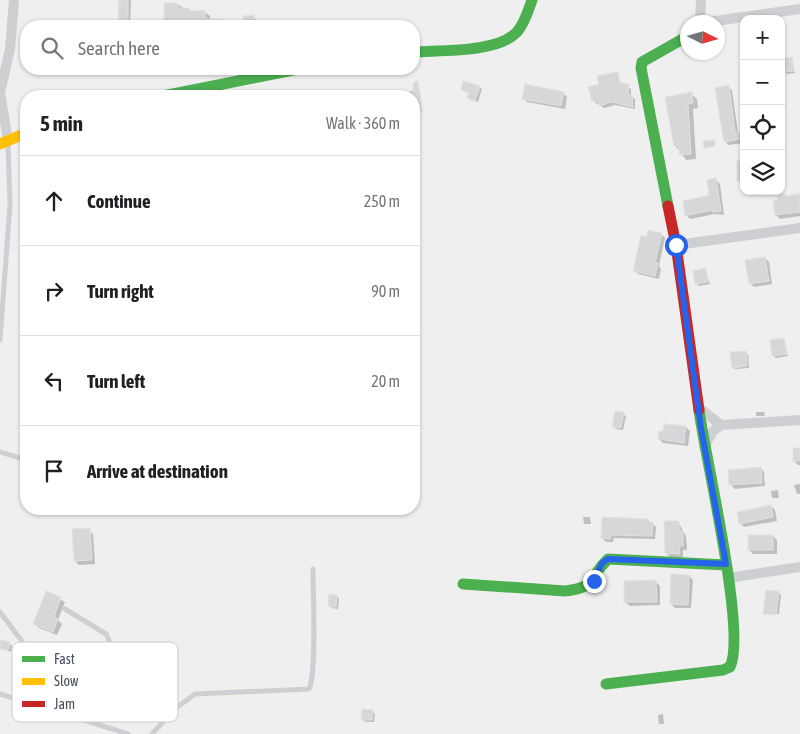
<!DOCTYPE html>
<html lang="en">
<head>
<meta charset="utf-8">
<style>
	body { margin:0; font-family:"Asap Condensed",sans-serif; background:#f6f6f6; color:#202124 }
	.controls { position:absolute; right:15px; top:15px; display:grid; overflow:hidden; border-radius:10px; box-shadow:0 1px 4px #0004 }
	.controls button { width:45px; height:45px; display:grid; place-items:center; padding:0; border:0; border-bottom:1px solid #e0e0e0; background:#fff; color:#202124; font:25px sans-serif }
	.compass { position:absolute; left:680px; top:15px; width:45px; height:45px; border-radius:50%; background:#fff; box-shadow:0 1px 4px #0004; rotate:95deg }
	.stop { position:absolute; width:15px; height:15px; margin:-11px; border:4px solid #2563eb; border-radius:50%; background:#fff }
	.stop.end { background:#2563eb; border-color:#fff; box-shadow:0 1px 5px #0008 }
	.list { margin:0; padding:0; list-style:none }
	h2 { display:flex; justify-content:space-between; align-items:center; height:65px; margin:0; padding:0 20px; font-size:21px }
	h2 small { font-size:16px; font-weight:400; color:#757577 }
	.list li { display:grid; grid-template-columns:32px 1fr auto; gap:15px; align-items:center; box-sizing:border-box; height:90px; padding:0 20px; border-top:1px solid #e0e0e0 }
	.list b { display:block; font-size:19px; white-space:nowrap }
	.list em { font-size:16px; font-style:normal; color:#757577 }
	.icon { flex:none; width:28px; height:28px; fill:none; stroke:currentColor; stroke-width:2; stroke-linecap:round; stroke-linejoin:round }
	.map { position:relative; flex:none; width:800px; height:734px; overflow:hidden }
	.search { position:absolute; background:#fff; box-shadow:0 1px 4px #0004; left:20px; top:20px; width:400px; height:55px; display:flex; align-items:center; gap:12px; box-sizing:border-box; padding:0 18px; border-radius:20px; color:#757577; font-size:19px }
	.panel { position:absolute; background:#fff; box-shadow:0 1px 4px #0004; left:20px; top:90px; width:400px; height:425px; border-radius:20px }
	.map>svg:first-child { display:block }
	.shadow { fill:#0003 }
	.building { fill:#d7d7d9; stroke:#e1e1e2 }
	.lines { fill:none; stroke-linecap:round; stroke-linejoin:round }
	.lane { stroke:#cdcfd2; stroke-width:5 }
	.street { stroke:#cdcfd2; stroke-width:10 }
	.fast { stroke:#4caf50; stroke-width:11 }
	.slow { stroke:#ffc107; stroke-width:11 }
	.jam { stroke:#c62828; stroke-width:11 }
	.route { stroke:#2563eb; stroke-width:6 }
	.key { fill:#fff; stroke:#c8cace; stroke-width:1 }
	.key-label { font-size:14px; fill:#464e5c }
</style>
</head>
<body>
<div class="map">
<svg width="800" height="734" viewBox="0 0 800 734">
	<rect width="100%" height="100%" fill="#f0efef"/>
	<g class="shadow">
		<path d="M120,0H131L130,26H120Z"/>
		<path d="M166,4H177L191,12H205L210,16V20L245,21L253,17L258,21V26H167Z"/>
		<path d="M791,58L795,73L787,74L785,72Z"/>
		<path d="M86,69H104L90,74Z"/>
		<path d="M617,74L622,85L631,89V96L635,99V109L615,105L604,108L593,101L600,85Z"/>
		<path d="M479,87L482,89L478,102L471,100L468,98L470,94L462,90Z"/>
		<path d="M728,87L732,90L738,133L743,136L744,143L728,145L725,141Z"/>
		<path d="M420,90L422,113L416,112L414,96H385Z"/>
		<path d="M563,93L567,97L565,109L527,102L523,98Z"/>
		<path d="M691,94L697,99L698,108L693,109L696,159L686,160L675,145Z"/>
		<path d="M716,180L720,184L724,215L715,214L690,219L686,215L710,196Z"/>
		<path d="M786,195L788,197L800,196V216L780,219L776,215L779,201Z"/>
		<path d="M661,234L665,238L659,266L661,269L659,279L638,274L634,270L647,238Z"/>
		<path d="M765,258L769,262L772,284L754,287L750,283Z"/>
		<path d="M705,270L710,284L699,286L697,284Z"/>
		<path d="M784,339L788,356L776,358L773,356Z"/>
		<path d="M745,352L748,355L749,368L735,369L733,367Z"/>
		<path d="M756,412H764L765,416H756Z"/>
		<path d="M623,414L626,416L623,430L616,429L613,426Z"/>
		<path d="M686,427L690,431L688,446L663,443L659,439Z"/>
		<path d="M800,449V465H798L794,461Z"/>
		<path d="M760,468L764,472L765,486L735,489L731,485Z"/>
		<path d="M800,484V494H797L794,485Z"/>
		<path d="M778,490L779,498H772L771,491Z"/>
		<path d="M771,506L775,510L777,521L744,527L740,523Z"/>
		<path d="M583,517H590L591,524H584Z"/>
		<path d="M648,520L656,527L655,539L614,538L613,542H606L602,538Z"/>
		<path d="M678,522L686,536L687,550H683V557H670L666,553Z"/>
		<path d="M89,530L93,534L95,564L79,565L75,561Z"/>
		<path d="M773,536L777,540V554H753L749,550Z"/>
		<path d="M689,576L693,580L691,608H675L671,604Z"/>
		<path d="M656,582L660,586V605L630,606L625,602Z"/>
		<path d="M47,593L65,602L58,620L62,624L57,635L39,628L35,624Z"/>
		<path d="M779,593L781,595L779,614L765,613Z"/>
		<path d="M337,596L339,599L338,609L332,608L330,606Z"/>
		<path d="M9,643L12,646L11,652L0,648Z"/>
		<path d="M372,711L375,714L374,722H365L362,719Z"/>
		<path d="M663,714L664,724H659L658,715Z"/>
	</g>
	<g class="building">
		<path d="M119,0H128V26H118Z"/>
		<path d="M164,3H177L178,8H189V11L205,10L206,19H223V26H164Z"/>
		<path d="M254,15V26H243V16Z"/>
		<path d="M792,57L794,71L784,72L781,58Z"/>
		<path d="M618,72L620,83L629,84L628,94L632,95L633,107L611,102L600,106L598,101H592L588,87L599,84L597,76Z"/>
		<path d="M418,81L422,112L415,113L413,90L414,82Z"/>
		<path d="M463,81L480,86L475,101L467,98L469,92L461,90Z"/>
		<path d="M525,84L564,92L561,106L522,99Z"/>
		<path d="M729,85L735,132L740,131L741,139L724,142L715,88Z"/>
		<path d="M692,92L693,103L688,104L691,154L679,155V145L674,146L665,97Z"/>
		<path d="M715,140V146L704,148L703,141Z"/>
		<rect x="737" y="161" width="7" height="20"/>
		<path d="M716,178L721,211L712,212V210L685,216L683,201L709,195L707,180Z"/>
		<path d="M786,194V196L800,194V212L775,215L773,200H778L777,195Z"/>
		<path d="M648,230L662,233L655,263H658L655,276L633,271L641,235L646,237Z"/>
		<path d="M765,257L769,281L749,284L745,260Z"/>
		<path d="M706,268L708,282L695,284L693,271Z"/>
		<path d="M784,338L787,354L772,356L770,340Z"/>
		<path d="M746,351L747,366L732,368L730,352Z"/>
		<path d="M615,411L624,412L621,428L612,427Z"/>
		<path d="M664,424L686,426L684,443L658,439L659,431H663Z"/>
		<rect x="793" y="448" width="7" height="13"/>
		<path d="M761,467L762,483L729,485L728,470Z"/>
		<path d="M771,505L773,517L739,524L737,512Z"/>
		<path d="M602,517L648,519V522H653L652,536L611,535L610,539L601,538Z"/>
		<path d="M664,521H679V531H683V546H679L680,554L665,553Z"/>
		<path d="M90,528L92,560L74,561L72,529Z"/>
		<rect x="748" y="535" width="25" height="15"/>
		<path d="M671,574L689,575L688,605L670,604Z"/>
		<path d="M656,580L657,602H624V581Z"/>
		<path d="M766,590L779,591L776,615L763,614Z"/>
		<path d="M46,591L61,597L54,617L58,619L53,632L33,624Z"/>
		<path d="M329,594L337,595L336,607L328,606Z"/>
		<path d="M0,640L10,642L8,650L0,649Z"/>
		<path d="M362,709L373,710L372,720H361Z"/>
	</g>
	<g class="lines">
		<g class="lane">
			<path d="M0,340L10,205L8,143"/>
			<path d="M0,452L26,460"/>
			<path d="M0,612L21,640L56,694L72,702L95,700L114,684L116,655L106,634L65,609"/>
			<path d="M0,694L128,734"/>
			<path d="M152,734L176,708L195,694L309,689C317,673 313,592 313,569"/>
		</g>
		<g class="street">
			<path d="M700,22L701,0"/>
			<path d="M708,22L800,9"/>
			<path d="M8,140L0,93L10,49L14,0"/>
			<path d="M676,245L800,228"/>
			<path d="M698,407L721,425"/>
			<path d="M704,447L713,431L721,425L800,420"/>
			<path d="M728,578L800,567"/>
		</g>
		<g class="fast">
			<path d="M414,52C441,50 497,53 517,32C525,23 528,11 532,0"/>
			<path d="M163,96L298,69"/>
			<path d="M668,206L641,68L642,62L688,36"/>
			<path d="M463,584L565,591C598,587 588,578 608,559L726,565"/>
			<path d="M606,684L723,670L730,667C747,633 705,457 699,410"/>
		</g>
		<path class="slow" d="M0,144L26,133"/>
		<path class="jam" d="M668,206L676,245L699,410"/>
	</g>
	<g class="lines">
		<path class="route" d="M594,581L602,563L608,559L726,564L701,428L676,245"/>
	</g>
	<rect x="12" y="642" width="166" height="80" rx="8" class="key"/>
	<rect x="22" y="656" width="23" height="6" fill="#4caf50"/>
	<rect x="22" y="678" width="23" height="7" fill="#ffc107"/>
	<rect x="22" y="701" width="23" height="6" fill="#c62828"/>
	<g class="key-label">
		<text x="54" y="664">Fast</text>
		<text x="54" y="686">Slow</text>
		<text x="54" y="709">Jam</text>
	</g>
</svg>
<div class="controls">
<button>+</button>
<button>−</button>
<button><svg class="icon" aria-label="locate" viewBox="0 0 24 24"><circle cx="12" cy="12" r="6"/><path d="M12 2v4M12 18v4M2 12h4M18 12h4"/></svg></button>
<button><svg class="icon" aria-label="layers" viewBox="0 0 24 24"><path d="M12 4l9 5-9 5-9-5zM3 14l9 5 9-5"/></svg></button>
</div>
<svg class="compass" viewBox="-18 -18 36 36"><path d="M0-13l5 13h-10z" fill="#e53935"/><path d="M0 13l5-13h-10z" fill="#757577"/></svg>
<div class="stop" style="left:676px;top:245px"></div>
<div class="stop end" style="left:594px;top:581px"></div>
<div class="search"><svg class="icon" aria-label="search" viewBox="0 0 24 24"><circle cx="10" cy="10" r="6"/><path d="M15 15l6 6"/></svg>Search here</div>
<section class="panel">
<h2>5 min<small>Walk · 360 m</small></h2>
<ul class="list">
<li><svg class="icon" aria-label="ahead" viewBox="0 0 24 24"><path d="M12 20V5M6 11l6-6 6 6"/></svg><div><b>Continue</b></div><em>250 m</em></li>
<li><svg class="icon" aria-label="right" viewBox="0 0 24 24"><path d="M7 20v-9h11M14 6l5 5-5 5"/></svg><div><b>Turn right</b></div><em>90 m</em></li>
<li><svg class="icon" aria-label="left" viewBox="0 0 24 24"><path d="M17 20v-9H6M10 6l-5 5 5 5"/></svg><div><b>Turn left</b></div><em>20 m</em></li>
<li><svg class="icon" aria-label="arrive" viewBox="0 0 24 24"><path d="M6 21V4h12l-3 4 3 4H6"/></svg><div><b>Arrive at destination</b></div></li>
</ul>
</section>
</div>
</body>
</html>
